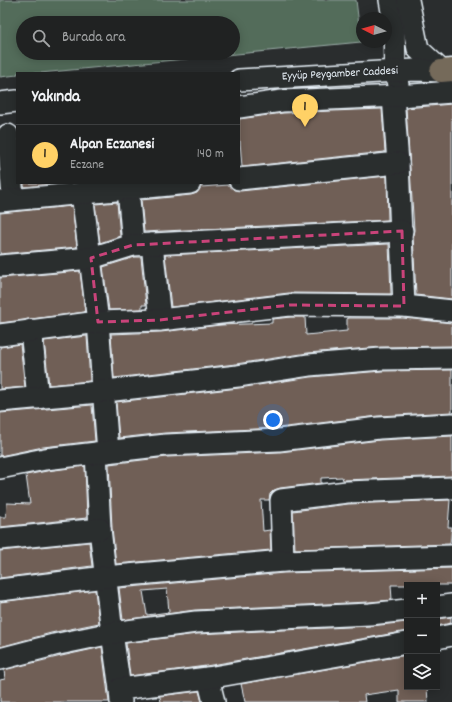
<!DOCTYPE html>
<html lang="tr">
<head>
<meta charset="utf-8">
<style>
	body { margin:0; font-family:Dekko,sans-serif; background:#282a2a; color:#f1f3f6 }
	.controls { position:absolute; right:12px; bottom:12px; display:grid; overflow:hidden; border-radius:0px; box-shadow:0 2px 10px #0003 }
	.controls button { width:36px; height:36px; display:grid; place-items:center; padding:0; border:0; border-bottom:1px solid #3d3f40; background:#202222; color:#f1f3f6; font:20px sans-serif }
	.compass { position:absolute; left:356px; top:12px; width:36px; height:36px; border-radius:50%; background:#202222; box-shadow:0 2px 10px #0003; rotate:276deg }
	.you { position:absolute; left:273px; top:420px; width:14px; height:14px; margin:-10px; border:3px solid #fff; border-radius:50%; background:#1a73e8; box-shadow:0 0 0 6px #1a73e833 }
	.badge { display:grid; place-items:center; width:26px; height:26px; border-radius:50%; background:#ffd166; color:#111; font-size:13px; font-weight:700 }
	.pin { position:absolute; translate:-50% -33px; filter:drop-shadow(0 1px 2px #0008) }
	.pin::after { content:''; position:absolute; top:21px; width:14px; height:12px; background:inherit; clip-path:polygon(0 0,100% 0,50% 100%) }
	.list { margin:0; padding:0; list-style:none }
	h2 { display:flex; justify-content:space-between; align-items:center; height:52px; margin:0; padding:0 16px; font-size:17px }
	h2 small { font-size:13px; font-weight:400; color:#a2a4a5 }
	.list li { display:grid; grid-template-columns:26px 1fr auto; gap:12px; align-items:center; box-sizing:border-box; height:60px; padding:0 16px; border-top:1px solid #3d3f40 }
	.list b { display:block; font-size:15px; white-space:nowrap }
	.list p { margin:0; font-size:13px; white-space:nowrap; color:#a2a4a5 }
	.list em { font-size:13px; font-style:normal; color:#a2a4a5 }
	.icon { flex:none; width:22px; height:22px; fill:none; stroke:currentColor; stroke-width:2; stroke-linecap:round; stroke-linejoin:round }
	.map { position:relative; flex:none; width:452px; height:702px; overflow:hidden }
	.search { position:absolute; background:#202222; box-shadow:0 2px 10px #0003; left:16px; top:16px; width:224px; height:44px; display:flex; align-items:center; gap:10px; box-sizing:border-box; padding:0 14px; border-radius:22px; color:#a2a4a5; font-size:15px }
	.panel { position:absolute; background:#202222; box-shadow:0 2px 10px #0003; left:16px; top:72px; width:224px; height:112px; border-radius:0px }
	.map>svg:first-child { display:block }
	.green { fill:#526c5a; stroke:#9daea9; fill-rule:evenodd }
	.building { fill:#6f5f56; stroke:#e8f1f8; fill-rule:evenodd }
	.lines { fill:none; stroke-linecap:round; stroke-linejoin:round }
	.minor-casing { stroke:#e8f1f8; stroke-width:24 }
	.major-casing { stroke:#e8f1f8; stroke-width:25 }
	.minor { stroke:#2a2d2e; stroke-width:21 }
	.major { stroke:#746a5a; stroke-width:22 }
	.marked { fill:none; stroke:#ca437a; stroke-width:3; stroke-dasharray:8 5; stroke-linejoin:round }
	.labels { text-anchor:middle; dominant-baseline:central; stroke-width:3; stroke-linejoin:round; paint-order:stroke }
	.street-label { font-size:12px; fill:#e8f1f8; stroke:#2a2d2e }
</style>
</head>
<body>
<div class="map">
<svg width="452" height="702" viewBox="0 0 452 702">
	<rect width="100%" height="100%" fill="#2a2d2e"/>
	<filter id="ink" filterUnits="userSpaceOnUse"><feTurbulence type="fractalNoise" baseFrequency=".025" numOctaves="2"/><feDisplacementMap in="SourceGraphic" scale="8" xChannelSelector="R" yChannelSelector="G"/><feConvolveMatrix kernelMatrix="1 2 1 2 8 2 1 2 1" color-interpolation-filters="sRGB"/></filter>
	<g filter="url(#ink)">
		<path class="green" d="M0,0H356L361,42L40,73H17V75L0,77ZM23,23H233V53H23Z"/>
		<g class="building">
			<path d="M452,104V299L416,295L413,235L414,230L406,108Z"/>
			<path d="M382,109L385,152L242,167L240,141H239V119L283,113Z"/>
			<path d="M387,176L388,220L144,232L141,200L191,195L197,193L201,187L229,185L234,190L240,191Z"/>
			<path d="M24,183H63L24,187Z"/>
			<path d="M117,202L120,236L100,243L95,204Z"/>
			<path d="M72,206L77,247L0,254V213Z"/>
			<path d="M389,244L391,294L289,293L171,307L165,255Z"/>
			<path d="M135,257H141L146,305H142V309L109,310L103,267Z"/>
			<path d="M80,271L85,312L0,323V278Z"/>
			<path d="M291,317H305L306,335L347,331V318H403L452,323V346L381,347L308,353L236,364L114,378L111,334L161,332L220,325L272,323V319Z"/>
			<path d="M87,336L90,381L49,385L44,341Z"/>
			<path d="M20,344L25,387L0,389V347Z"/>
			<path d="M452,370V412L378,416L278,428L165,433L119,438L116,402L239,388L310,377L382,371Z"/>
			<path d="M92,405L95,441L43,447L0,456V413Z"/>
			<path d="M452,436V476L343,480L342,477L321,478V483L280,488L274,490L270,494L269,500H261L263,531L270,530L271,550L116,564L112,528L109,464L167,457L280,452L380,440Z"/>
			<path d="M85,466L87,518L0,527V517H6L7,503L30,504L26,475L47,471Z"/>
			<path d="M450,500L448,527H452L450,544L295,549L293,511L348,504Z"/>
			<path d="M89,542L92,566L0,578V551Z"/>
			<path d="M452,568V585H391L392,600L369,602L195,610L123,620L119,588L284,573ZM167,589L169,612L147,615L143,591Z"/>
			<path d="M95,590L99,623L51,633L0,647V602Z"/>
			<path d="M451,617V623L437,626V619Z"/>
			<path d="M407,622V631L206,666L130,676L126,643L197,634L371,626Z"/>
			<path d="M102,647L109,702H0V680L5,679L4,670L57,657Z"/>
			<path d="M407,655V687H427L428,702H399V690L364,695L365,702H245L241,684Z"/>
			<path d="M199,691L202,702H161L160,697H152Z"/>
		</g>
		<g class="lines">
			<g class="minor-casing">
				<g id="minor">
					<path d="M390,0L394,23L395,71L398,85"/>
					<path d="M408,0L418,49L445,74"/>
					<path d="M239,80L415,70L441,71"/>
					<path d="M393,96L398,163L404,306"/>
					<path d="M0,103L17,101"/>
					<path d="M239,107L282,101L399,96L452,92"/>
					<path d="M8,135L13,199"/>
					<path d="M239,179L398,163"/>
					<path d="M128,188L133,245"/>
					<path d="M82,193L98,322L108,452"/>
					<path d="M0,201L190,183"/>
					<path d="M152,244L160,320"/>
					<path d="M0,266L91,258L133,245L402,231"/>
					<path d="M31,330L38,398"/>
					<path d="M0,335L98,322L160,320L290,305L404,306L452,311"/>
					<path d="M0,401L88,393L238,376L309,365L381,359L452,358"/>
					<path d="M96,453L100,529L112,633L120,689"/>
					<path d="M0,468L45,459L166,445L279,440L379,428L452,424"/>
					<path d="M0,539L100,529"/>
					<path d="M283,561L281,500L347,492L452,488"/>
					<path d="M0,590L105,577L283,561L452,556"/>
					<path d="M437,607L452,605"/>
					<path d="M437,638L452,635"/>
					<path d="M0,659L54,645L112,633L196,622L370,614L407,610"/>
					<path d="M208,678L214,702"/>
					<path d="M121,702L120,689L208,678L407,643"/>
				</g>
			</g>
			<g class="major-casing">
				<path id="major" d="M441,71L452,70"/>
			</g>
			<use href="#minor" class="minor"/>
			<use href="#major" class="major"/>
		</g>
	</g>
	<path class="marked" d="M402,231L404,306L290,305L160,320L98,322L91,258L133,245Z"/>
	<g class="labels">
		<g class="street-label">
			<text transform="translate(340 74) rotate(-3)">Eyyüp Peygamber Caddesi</text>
		</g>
	</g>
</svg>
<div class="controls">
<button>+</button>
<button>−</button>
<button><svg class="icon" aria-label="layers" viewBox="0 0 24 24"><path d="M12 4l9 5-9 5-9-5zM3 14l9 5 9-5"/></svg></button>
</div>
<svg class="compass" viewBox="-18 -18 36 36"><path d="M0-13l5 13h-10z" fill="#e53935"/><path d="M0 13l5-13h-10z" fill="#a2a4a5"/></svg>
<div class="you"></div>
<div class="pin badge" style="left:305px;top:127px">1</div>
<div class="search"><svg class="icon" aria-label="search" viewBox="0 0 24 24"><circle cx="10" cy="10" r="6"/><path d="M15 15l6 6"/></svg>Burada ara</div>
<section class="panel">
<h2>Yakında<small></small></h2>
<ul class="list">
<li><span class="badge">1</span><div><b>Alpan Eczanesi</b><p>Eczane</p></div><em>140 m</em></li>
</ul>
</section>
</div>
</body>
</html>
